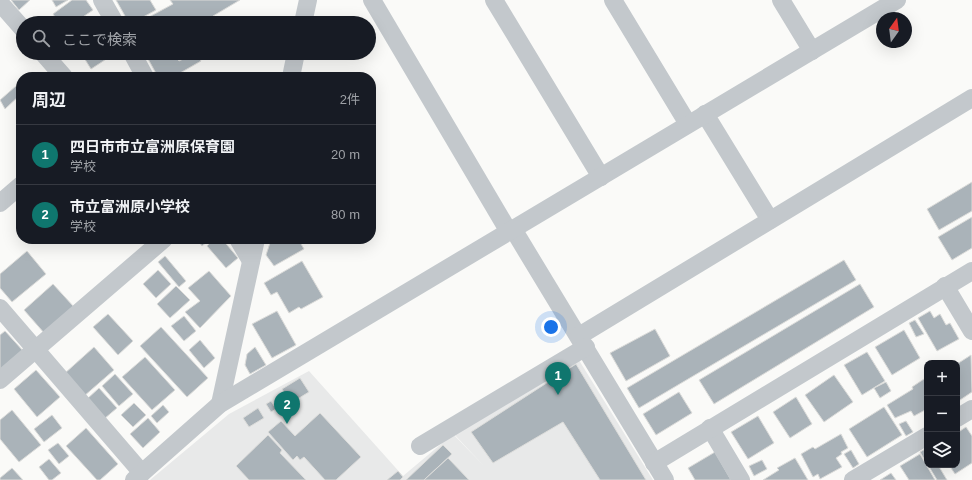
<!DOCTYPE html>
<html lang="ja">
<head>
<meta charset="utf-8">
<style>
	body { margin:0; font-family:Helvetica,"Noto Sans JP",sans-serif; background:#242831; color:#f1f3f6 }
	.controls { position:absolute; right:12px; bottom:12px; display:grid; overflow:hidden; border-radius:8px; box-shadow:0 4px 16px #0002 }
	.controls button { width:36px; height:36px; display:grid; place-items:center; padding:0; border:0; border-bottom:1px solid #363941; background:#171b24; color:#f1f3f6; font:20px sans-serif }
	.compass { position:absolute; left:876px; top:12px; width:36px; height:36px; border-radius:50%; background:#171b24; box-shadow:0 4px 16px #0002; rotate:14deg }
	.you { position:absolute; left:551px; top:327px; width:14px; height:14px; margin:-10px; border:3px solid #fff; border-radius:50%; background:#1a73e8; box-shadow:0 0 0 6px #1a73e833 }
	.badge { display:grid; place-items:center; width:26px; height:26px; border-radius:50%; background:#0f766e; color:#fff; font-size:13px; font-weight:700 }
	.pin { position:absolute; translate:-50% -33px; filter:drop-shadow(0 1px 2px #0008) }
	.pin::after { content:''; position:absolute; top:21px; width:14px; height:12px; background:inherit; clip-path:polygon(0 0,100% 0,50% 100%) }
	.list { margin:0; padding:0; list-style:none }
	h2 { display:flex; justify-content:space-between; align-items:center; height:52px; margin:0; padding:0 16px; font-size:17px }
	h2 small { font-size:13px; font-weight:400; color:#9ea1a6 }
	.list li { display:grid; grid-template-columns:26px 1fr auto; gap:12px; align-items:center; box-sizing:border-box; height:60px; padding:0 16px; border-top:1px solid #363941 }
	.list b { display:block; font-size:15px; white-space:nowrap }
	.list p { margin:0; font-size:13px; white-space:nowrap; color:#9ea1a6 }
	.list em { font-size:13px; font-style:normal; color:#9ea1a6 }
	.icon { flex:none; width:22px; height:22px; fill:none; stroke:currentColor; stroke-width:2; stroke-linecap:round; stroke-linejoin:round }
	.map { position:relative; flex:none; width:972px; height:480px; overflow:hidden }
	.search { position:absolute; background:#171b24; box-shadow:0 4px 16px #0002; left:16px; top:16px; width:360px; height:44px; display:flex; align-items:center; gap:10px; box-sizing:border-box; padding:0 14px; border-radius:22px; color:#9ea1a6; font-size:15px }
	.panel { position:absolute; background:#171b24; box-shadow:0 4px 16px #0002; left:16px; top:72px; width:360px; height:172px; border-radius:16px }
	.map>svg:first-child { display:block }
	.built { fill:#e8e9e9 }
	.building { fill:#aab3b9; stroke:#dcdcda }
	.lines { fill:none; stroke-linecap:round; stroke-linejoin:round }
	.street { stroke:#c3c8cc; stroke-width:18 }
</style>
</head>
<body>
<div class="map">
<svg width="972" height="480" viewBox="0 0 972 480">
	<rect width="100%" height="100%" fill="#fafaf8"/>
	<path class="built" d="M577,357L653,480H150L229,414L309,371L403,476L453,434L484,466L453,433Z"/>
	<g class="building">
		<path d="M11,0H30L19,10Z"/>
		<path d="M52,0H68L56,7Z"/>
		<path d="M72,0H86L93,10L74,23H59L53,14Z"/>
		<path d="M116,0H150L156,10L132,23H129Z"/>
		<path d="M170,0H240L213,16L217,23H138L173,4Z"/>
		<path d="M81,53H109L111,56L91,69Z"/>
		<path d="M153,53H174L179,61L196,53L201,61L173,77H158L147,57Z"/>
		<path d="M16,86L21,94L5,109L0,100Z"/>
		<path d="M972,182V211L939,230L927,209Z"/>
		<path d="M972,217V248L952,260L938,237Z"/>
		<path d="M197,239H210L202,246Z"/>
		<path d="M214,239H222L238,258L226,268L207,246Z"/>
		<path d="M276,239H298L304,249L274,266L266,255L270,243Z"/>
		<path d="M27,251L46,274L12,302L0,288V274Z"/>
		<path d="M165,256L186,281L179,287L158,262Z"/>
		<path d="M844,260L856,280L639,408L627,388Z"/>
		<path d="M302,261L323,297L301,309L299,307L289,313L277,292L271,295L264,283Z"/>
		<path d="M158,270L171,284L156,298L143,284Z"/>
		<path d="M209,271L231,296L200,328L185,312L200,301L188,288Z"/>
		<path d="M53,284L74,307L45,334L24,310Z"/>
		<path d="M860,284L874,307L714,404L699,380Z"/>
		<path d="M176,286L190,300L170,318L157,304Z"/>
		<path d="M277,311L296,345L272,358L252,324Z"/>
		<path d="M930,311L934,318L940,314L946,325L950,323L959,339L937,351L918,318Z"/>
		<path d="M108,314L133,341L118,355L93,327Z"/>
		<path d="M184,316L196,331L184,341L171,326Z"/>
		<path d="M915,320L924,334L916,337L909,323Z"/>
		<path d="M161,327L208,378L187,397L140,346Z"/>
		<path d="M655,329L670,356L626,381L610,353Z"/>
		<path d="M904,330L920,358L892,375L875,347Z"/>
		<path d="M5,331L25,353L0,376V335Z"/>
		<path d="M200,340L215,358L204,368L189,350Z"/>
		<path d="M94,347L114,370L83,397L64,374Z"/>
		<path d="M255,347L266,365L250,374L245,365L247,354Z"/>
		<path d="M867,352L885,381L862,395L844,365Z"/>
		<path d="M971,355L972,392L960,400L957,396V364Z"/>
		<path d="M145,357L175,390L152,410L122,377Z"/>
		<path d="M576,364L646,480H600L563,422L493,463L471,432Z"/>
		<path d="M36,370L60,397L37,417L14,389Z"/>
		<path d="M115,374L133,394L119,406L102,386Z"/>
		<path d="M834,375L853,402L824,422L805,395Z"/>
		<path d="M300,378L309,392L291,403L282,389Z"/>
		<path d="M924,379L927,383V409L914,416L911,411L895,418L887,405L913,389L912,387Z"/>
		<path d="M886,382L891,391L880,398L874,388Z"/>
		<path d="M99,388L117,408L104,419L87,399Z"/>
		<path d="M679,392L692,413L656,435L643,414Z"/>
		<path d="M796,397L812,424L790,438L773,412Z"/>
		<path d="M271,401L276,409L271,412L266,404Z"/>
		<path d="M134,403L146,415L133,427L121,415Z"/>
		<path d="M163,405L169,412L157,423L151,416Z"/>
		<path d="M884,407L902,435L867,457L849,429Z"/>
		<path d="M258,408L264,418L249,427L243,418Z"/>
		<path d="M12,410L41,445L19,462L0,439V420Z"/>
		<path d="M320,413L361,457L336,480H325L304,457L300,460L297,456L293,460L268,432L281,421L295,436Z"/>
		<path d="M52,415L62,428L44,442L34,429Z"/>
		<path d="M758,416L774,443L748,459L731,432Z"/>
		<path d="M148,418L160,432L143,448L130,434Z"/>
		<path d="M906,421L913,432L906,436L899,424Z"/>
		<path d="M966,427L972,436V463L955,474L949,465H957V433Z"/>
		<path d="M86,428L118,464L100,480H97L66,446Z"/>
		<path d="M841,434L848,448L841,452L842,454L836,458L842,467L820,479L818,474L813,477L801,454L813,447L815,449Z"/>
		<path d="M268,435L282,450L280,453L306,480H249L236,466Z"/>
		<path d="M58,443L69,456L59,464L48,450Z"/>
		<path d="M443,445L452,454L424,480H406Z"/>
		<path d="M927,448V464L920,452Z"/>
		<path d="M851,450L859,464L853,468L844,454Z"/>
		<path d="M715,452L731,480H695L688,468Z"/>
		<path d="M920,454L935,480H909L900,466Z"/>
		<path d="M448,458L469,480H424Z"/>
		<path d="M795,458L808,480H763L779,470L777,468Z"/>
		<path d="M49,459L61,473L52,480H49L39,467Z"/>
		<path d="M762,460L767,469L754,476L749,466Z"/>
		<path d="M928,465H938L947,480H937Z"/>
		<path d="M12,468L23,480H0V478Z"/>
		<path d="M398,471L403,477L400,480H387Z"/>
		<path d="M891,473L896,480H880Z"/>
	</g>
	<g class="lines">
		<g class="street">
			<path d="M102,0L115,23"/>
			<path d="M372,0L509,232"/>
			<path d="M494,0L601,177"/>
			<path d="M613,0L688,124"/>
			<path d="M781,0L812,51"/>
			<path d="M0,3L23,29"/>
			<path d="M303,23L308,0"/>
			<path d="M43,53L64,77"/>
			<path d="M132,53L145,77"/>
			<path d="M291,77L296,53"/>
			<path d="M705,114L770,220"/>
			<path d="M0,203L21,185"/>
			<path d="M513,229L665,480"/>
			<path d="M238,239L251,261"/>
			<path d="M945,286L972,331"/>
			<path d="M0,308L142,473"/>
			<path d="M579,336L972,98"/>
			<path d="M0,380L164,239"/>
			<path d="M220,404L256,239"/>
			<path d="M957,418L972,409"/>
			<path d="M710,428L741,480"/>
			<path d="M420,446L586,347"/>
			<path d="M654,463L972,271"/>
			<path d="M134,480L220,404L897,0"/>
			<path d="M853,480L927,436"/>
		</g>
	</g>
</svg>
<div class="controls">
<button>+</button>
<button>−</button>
<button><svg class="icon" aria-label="layers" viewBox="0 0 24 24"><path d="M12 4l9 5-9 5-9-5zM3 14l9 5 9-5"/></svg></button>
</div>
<svg class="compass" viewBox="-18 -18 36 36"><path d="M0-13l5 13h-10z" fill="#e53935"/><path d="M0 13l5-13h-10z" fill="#9ea1a6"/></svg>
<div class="you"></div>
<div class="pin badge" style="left:558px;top:395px">1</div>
<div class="pin badge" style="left:287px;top:424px">2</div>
<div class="search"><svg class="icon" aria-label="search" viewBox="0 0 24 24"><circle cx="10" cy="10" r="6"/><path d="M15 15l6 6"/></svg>ここで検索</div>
<section class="panel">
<h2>周辺<small>2件</small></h2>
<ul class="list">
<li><span class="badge">1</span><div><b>四日市市立富洲原保育園</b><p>学校</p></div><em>20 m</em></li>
<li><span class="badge">2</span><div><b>市立富洲原小学校</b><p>学校</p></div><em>80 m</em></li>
</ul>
</section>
</div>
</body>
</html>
